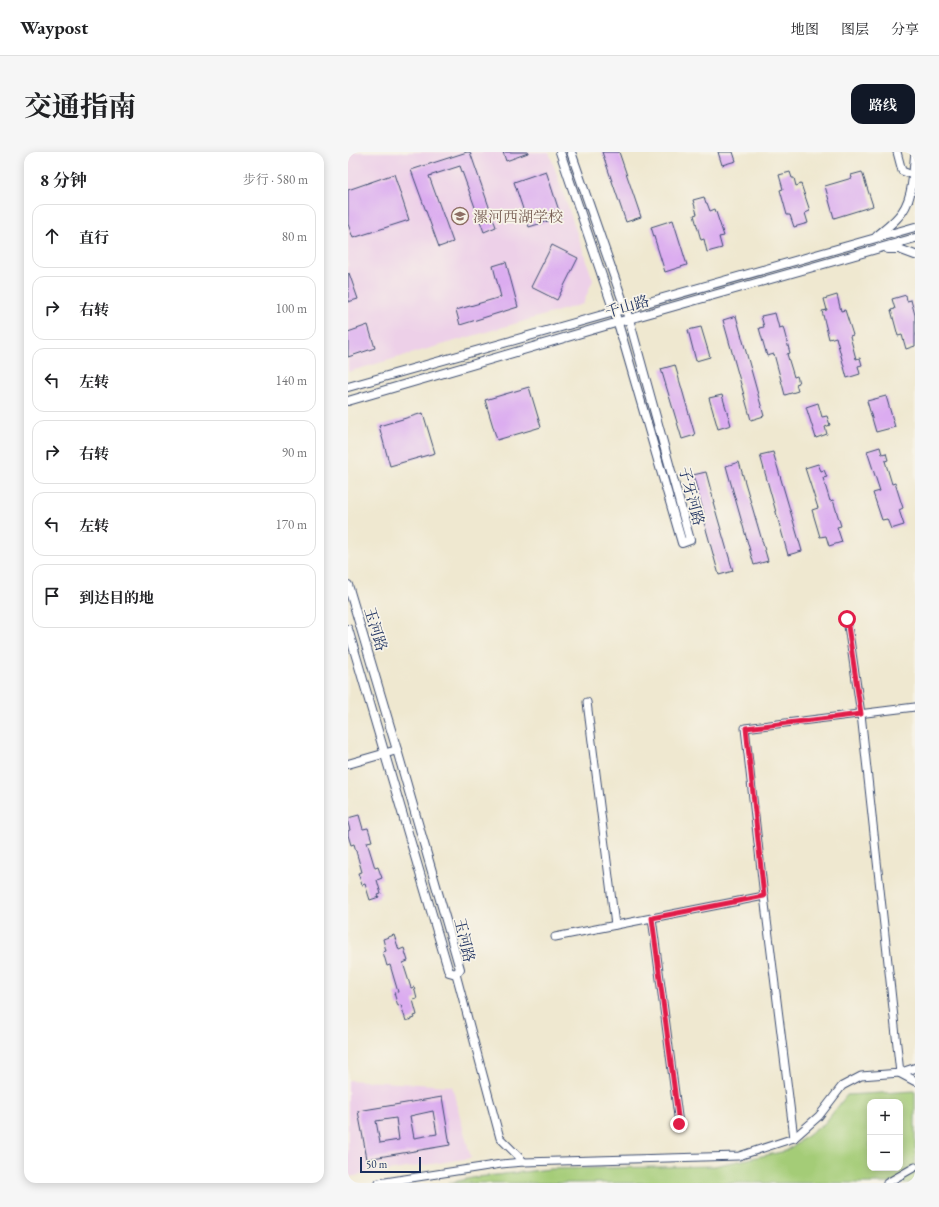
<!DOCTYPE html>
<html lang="zh">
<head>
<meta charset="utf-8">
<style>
	body { margin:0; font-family:"EB Garamond","Noto Serif SC",serif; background:#f6f6f6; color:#202124 }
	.controls { position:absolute; right:12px; bottom:12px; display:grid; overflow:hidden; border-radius:8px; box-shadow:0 2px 10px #0003 }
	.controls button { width:36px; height:36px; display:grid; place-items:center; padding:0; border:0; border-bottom:1px solid #e0e0e0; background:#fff; color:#202124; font:20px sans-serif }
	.scale { position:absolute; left:12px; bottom:10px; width:61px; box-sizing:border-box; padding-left:4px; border:2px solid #1b2f5e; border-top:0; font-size:11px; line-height:14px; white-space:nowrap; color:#1b2f5e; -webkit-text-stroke:3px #f7f3e8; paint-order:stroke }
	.stop { position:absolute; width:12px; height:12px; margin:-9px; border:3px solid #e11d48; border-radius:50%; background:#fff }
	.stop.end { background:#e11d48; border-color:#fff; box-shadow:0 1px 4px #0008 }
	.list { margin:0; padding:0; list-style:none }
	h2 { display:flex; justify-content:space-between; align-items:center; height:52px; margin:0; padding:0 16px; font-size:17px }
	h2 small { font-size:13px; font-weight:400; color:#757577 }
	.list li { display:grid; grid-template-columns:26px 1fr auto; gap:12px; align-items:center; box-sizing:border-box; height:64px; margin:0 8px 8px; padding:0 8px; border:1px solid #e0e0e0; border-radius:12px }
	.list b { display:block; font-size:15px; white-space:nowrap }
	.list em { font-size:13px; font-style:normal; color:#757577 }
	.icon { flex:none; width:22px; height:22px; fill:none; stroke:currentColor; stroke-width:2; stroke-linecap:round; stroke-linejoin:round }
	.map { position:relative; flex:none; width:567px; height:1031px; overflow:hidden; border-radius:12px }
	header { display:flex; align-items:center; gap:24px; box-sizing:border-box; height:56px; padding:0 20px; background:#fff; border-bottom:1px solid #e0e0e0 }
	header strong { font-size:19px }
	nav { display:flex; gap:22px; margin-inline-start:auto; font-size:14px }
	.intro { display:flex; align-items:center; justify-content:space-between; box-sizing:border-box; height:96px; padding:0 24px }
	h1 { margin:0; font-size:28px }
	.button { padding:10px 18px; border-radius:12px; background:#111827; color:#fff; font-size:14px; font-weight:700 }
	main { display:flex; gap:24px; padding:0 24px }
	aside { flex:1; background:#fff; border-radius:12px; box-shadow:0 2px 10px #0003 }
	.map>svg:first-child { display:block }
	.built { fill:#edd0e8 }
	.green { fill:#a4cc77; stroke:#607e6a; fill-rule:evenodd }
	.building { fill:#dbacf0; fill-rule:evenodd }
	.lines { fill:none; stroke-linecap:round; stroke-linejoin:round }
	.minor-casing { stroke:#3b4b6f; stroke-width:9 }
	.tertiary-casing { stroke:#3b4b6f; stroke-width:10 }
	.minor { stroke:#fff; stroke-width:7 }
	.tertiary { stroke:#fff; stroke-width:8 }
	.route { stroke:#e11d48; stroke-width:5 }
	.labels { text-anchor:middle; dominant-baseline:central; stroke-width:3.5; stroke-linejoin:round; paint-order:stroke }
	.education-label { font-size:15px; fill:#785e54; stroke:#f7f3e8; text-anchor:start }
	.street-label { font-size:15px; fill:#1b2f5e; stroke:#f7f3e8 }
</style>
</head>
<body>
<header>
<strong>Waypost</strong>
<nav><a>地图</a><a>图层</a><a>分享</a></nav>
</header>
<div class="intro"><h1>交通指南</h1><a class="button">路线</a></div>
<main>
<aside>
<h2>8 分钟<small>步行 · 580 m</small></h2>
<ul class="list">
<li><svg class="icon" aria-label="ahead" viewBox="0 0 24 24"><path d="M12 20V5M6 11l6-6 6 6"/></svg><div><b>直行</b></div><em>80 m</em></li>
<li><svg class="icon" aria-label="right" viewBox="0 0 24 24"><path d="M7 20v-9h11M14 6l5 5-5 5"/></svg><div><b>右转</b></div><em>100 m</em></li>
<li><svg class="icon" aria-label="left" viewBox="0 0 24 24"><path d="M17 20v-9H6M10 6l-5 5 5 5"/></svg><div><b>左转</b></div><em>140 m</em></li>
<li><svg class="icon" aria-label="right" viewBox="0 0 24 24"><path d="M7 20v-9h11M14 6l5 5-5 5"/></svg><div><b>右转</b></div><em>90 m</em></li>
<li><svg class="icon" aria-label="left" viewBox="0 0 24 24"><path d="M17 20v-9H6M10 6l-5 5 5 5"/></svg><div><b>左转</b></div><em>170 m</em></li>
<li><svg class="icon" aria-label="arrive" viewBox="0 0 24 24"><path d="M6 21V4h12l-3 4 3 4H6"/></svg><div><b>到达目的地</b></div></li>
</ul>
</aside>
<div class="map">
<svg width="567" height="1031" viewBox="0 0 567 1031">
	<rect width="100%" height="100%" fill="#f7f3e8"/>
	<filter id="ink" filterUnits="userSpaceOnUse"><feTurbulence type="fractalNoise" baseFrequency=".025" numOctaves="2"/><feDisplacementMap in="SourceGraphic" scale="8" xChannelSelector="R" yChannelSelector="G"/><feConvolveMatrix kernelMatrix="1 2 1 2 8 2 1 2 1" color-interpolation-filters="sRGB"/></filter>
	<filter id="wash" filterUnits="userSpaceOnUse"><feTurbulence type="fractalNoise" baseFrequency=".012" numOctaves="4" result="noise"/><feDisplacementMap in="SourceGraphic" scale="16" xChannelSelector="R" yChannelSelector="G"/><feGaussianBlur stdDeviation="0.9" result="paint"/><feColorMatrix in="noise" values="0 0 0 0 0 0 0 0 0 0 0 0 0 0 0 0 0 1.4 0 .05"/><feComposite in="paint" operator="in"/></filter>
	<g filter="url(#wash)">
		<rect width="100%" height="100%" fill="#efe8d0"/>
		<g class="built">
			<path d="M0,0H201L245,128L235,152L0,220Z"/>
			<path d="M0,928L104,934L123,1006L0,1025Z"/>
		</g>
		<path class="green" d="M567,939V1031H100L129,1025L202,1017L366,1014L438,999L477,971L499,943ZM522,950H552V1016H522Z"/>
		<g id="blocks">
			<g class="building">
				<path d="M119,0H122L148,75L136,80L112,14L81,24L105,90L91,95L63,18Z"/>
				<path d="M155,0H180V1L158,9Z"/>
				<path d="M254,0H271L293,65L278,70Z"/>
				<path d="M370,0H385L388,9L374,13Z"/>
				<path d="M198,19L213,65L181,75L166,30Z"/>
				<path d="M442,20L444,26H446L448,34L453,32L462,59L457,61L460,71L446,75L442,63H439L432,38L435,37L431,23Z"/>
				<path d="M514,20L525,54L486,66L477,34L504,26L503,23Z"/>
				<path d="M46,22L61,68L5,86L0,72V38Z"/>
				<path d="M356,45L358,51H359L362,59L367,57L376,84L371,85L374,96L359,100L356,87L353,88L346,63L349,62L345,48Z"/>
				<path d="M325,68L339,113L317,120L303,75Z"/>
				<path d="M204,93L230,106L209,148L183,135Z"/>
				<path d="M158,110L170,155L112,173L108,158L153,145L145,114Z"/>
				<path d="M1,121L10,147L0,150V122Z"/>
				<path d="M489,143L493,159L497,158L505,183L502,184L508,207L512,206L514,213L510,214L512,222L499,226L488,185L481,187L474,159L479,158L476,147Z"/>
				<path d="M558,143L559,149L563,148L567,163V194L558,197L554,183L550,184L543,158L547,157L544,147Z"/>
				<path d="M427,161L431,176L435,175L442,201L439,202L446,225L449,224L451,231L448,232L450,239L437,243L426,202L419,204L411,176L416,175L413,164Z"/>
				<path d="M388,164L416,264L403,268L375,168Z"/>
				<path d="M20,173L27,196L0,205V180Z"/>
				<path d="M353,175L362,205L348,209L340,178Z"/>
				<path d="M327,213L347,283L334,287L313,217Z"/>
				<path d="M181,235L193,275L149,288L137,248Z"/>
				<path d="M374,243L383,273L370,277L361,246Z"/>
				<path d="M538,244L547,275L528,280L519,249Z"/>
				<path d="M470,251L474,265L479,264L482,273L477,275L479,282L468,286L458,255Z"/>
				<path d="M75,261L87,301L42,314L31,274Z"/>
				<path d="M532,295L534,302L538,301L540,308L537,309L544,332L547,331L555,356L551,358L556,373L543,377L539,367L534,368L525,341L532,339L519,299Z"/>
				<path d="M425,300L454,399L440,403L412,303Z"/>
				<path d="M391,310L420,409L406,413L378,314Z"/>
				<path d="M470,312L473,319L476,318L479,325L475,326L482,349L485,348L493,374L489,375L494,390L481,394L478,384L472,385L464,358L470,356L457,316Z"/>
				<path d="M358,320L366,350H365L385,419L371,423L354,363L356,362L345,323Z"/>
				<path d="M11,663L15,677L20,676L24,689L19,690L27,716L30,715L34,726L29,728L33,742L30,743L31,745L22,748L17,732L14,733L10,721L14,720L6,692L3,693L0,683V679L2,678L0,671V666Z"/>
				<path d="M46,783L51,798L56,796L60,809L55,811L63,836L66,835L69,847L65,848L69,863L66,864L67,866L58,869L53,853L50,854L46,841L50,840L42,813L39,814L35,800L38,799L35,787Z"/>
				<path d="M94,945L102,993L19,1007L10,959ZM85,959L89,982L66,986L62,964ZM48,966L51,988L32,991L28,969Z"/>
			</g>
		</g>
	</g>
	<g filter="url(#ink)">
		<use href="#blocks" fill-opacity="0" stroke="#3b4b6f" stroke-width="1"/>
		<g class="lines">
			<g class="minor-casing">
				<g id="minor">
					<path d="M549,0L554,19L567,24"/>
					<path d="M239,550L267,773"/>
					<path d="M304,766L331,972"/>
					<path d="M207,785L416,744"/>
					<path d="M108,822L152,986L176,1010"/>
					<path d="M446,986L416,744L397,576L567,555"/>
					<path d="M31,1031L153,1012L176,1010L391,1004L446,986L471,964L494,934L513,924L552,921L513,562L499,467"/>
					<path d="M539,1031L567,1015"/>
				</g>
			</g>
			<g class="tertiary-casing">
				<g id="tertiary">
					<path d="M212,0L270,171L334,391L342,388L281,167L223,0"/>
					<path d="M529,84C536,78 544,72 550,65C565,50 565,24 567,4"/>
					<path d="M540,97H551L567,103"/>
					<path d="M0,235L567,75"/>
					<path d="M0,249L281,167L567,86"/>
					<path d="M0,433L49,598L112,817L108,822L101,820L0,477"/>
					<path d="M0,612L49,598"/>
					<path d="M567,916L552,921L567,929"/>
				</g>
			</g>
			<use href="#minor" class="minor"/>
			<use href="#tertiary" class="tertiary"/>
		</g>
	</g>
	<g class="lines" filter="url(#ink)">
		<path class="route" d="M331,972L304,766L416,744L398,576L513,562L499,467"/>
	</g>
	<defs>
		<g id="school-ring" transform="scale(0.9)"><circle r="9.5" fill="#f7f3e8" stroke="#8d6e63" stroke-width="1.5"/><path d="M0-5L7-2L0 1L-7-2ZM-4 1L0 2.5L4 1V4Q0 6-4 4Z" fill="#8d6e63"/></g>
	</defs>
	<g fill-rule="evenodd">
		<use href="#school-ring" x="112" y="64"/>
	</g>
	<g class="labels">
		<g class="education-label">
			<text x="125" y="64">漯河西湖学校</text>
		</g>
		<g class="street-label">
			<text transform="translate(279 154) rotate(-16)">千山路</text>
			<text transform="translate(344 344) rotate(75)">子牙河路</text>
			<text transform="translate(28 477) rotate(73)">玉河路</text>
			<text transform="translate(117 788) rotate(77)">玉河路</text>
		</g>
	</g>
</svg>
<div class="controls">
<button>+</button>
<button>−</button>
</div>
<div class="scale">50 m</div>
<div class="stop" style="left:499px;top:467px"></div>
<div class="stop end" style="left:331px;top:972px"></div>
</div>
</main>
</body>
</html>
